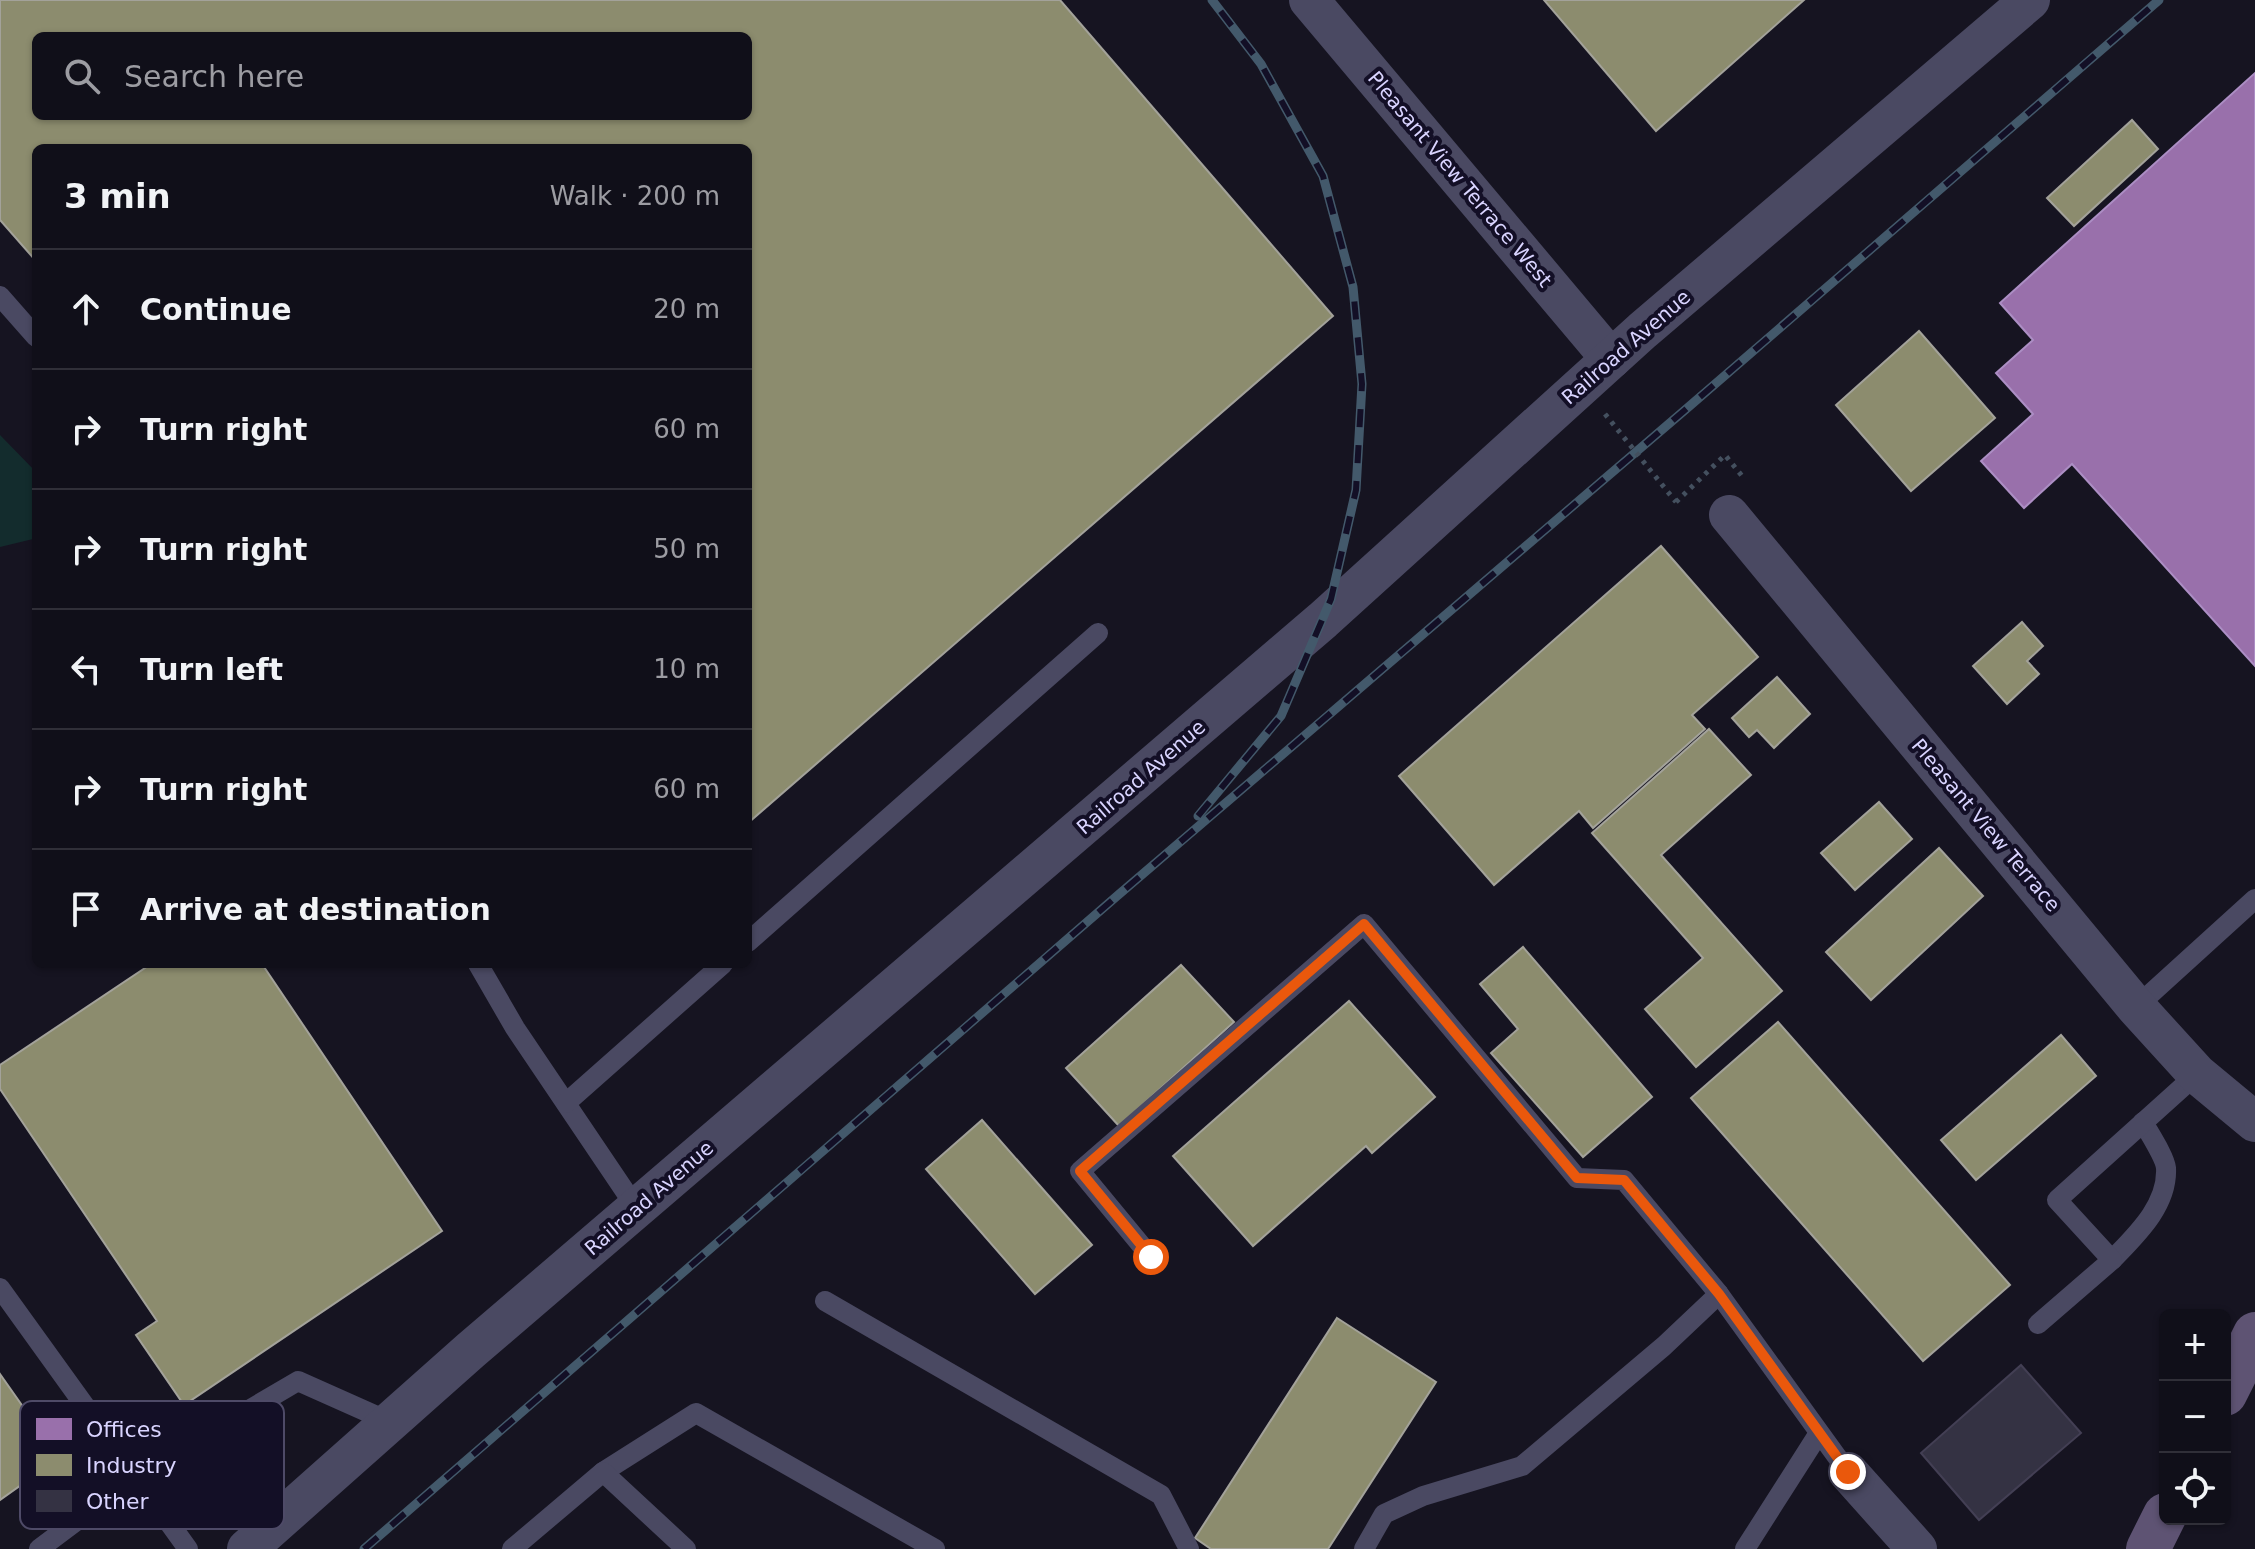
<!DOCTYPE html>
<html lang="en">
<head>
<meta charset="utf-8">
<style>
	body { margin:0; font-family:"DejaVu Sans",sans-serif; background:#191822; color:#f1f3f6 }
	.controls { position:absolute; right:24px; bottom:24px; display:grid; overflow:hidden; border-radius:12px; box-shadow:0 2px 6px #0004 }
	.controls button { width:72px; height:72px; display:grid; place-items:center; padding:0; border:0; border-bottom:2px solid #302f38; background:#100f19; color:#f1f3f6; font:40px sans-serif }
	.stop { position:absolute; width:24px; height:24px; margin:-18px; border:6px solid #ea580c; border-radius:50%; background:#fff }
	.stop.end { background:#ea580c; border-color:#fff; box-shadow:0 2px 8px #0008 }
	.list { margin:0; padding:0; list-style:none }
	h2 { display:flex; justify-content:space-between; align-items:center; height:104px; margin:0; padding:0 32px; font-size:34px }
	h2 small { font-size:26px; font-weight:400; color:#9c9ca2 }
	.list li { display:grid; grid-template-columns:52px 1fr auto; gap:24px; align-items:center; box-sizing:border-box; height:120px; padding:0 32px; border-top:2px solid #302f38 }
	.list b { display:block; font-size:30px; white-space:nowrap }
	.list em { font-size:26px; font-style:normal; color:#9c9ca2 }
	.icon { flex:none; width:44px; height:44px; fill:none; stroke:currentColor; stroke-width:2; stroke-linecap:round; stroke-linejoin:round }
	.map { position:relative; flex:none; width:2255px; height:1549px; overflow:hidden }
	.search { position:absolute; background:#100f19; box-shadow:0 2px 6px #0004; left:32px; top:32px; width:720px; height:88px; display:flex; align-items:center; gap:20px; box-sizing:border-box; padding:0 28px; border-radius:12px; color:#9c9ca2; font-size:30px }
	.panel { position:absolute; background:#100f19; box-shadow:0 2px 6px #0004; left:32px; top:144px; width:720px; height:824px; border-radius:12px }
	.map>svg:first-child { display:block }
	.green { fill:#132c2d }
	.offices { fill:#9970ab; stroke:#ac8ec4; stroke-width:2 }
	.industry { fill:#8c8c6e; stroke:#a3a29a; stroke-width:2; fill-rule:evenodd }
	.building { fill:#343243; stroke:#433f54; stroke-width:2 }
	.lines { fill:none; stroke-linecap:round; stroke-linejoin:round }
	.path { stroke:#44505f; stroke-width:5; stroke-dasharray:4 6; stroke-linecap:butt }
	.service { stroke:#4a4962; stroke-width:20 }
	.minor { stroke:#4a4962; stroke-width:40 }
	.primary { stroke:#5e5373; stroke-width:44 }
	.rail-casing { stroke:#43596b; stroke-width:9 }
	.rail { stroke:#130f26; stroke-width:6; stroke-dasharray:18; stroke-linecap:butt }
	.path-bridge { stroke:#44505f; stroke-width:5; stroke-dasharray:4 6; stroke-linecap:butt }
	.route { stroke:#ea580c; stroke-width:10 }
	.labels { text-anchor:middle; dominant-baseline:central; stroke-width:8; stroke-linejoin:round; paint-order:stroke }
	.street-label { font-size:20px; fill:#d9d4ff; stroke:#130f26 }
	.key { fill:#130f26; stroke:#4e4a67; stroke-width:2 }
	.key-label { font-size:22px; fill:#d9d4ff }
</style>
</head>
<body>
<div class="map">
<svg width="2255" height="1549" viewBox="0 0 2255 1549">
	<rect width="100%" height="100%" fill="#161421"/>
	<path class="green" d="M0,435L36,472V533L33,539L0,547Z"/>
	<path class="offices" d="M2255,73V666L2072,464L2024,508L1981,461L2033,414L1996,373L2033,340L2000,303Z"/>
	<g class="industry">
		<path d="M0,0H1060L1333,316L748,823V148H36V261L0,220ZM36,36H748V116H36Z"/>
		<path d="M1544,0H1804L1656,131Z"/>
		<path d="M2132,120L2158,149L2074,226L2047,198Z"/>
		<path d="M1919,331L1995,418L1911,491L1836,405Z"/>
		<path d="M1661,546L1758,657L1692,715L1705,729L1593,828L1579,811L1494,885L1399,776Z"/>
		<path d="M2022,622L2043,646L2027,661L2039,674L2007,704L1973,666Z"/>
		<path d="M1777,677L1810,714L1774,748L1757,730L1749,737L1732,718Z"/>
		<path d="M1709,729L1751,775L1661,855L1782,991L1696,1067L1645,1009L1703,958L1592,833Z"/>
		<path d="M1879,802L1912,839L1855,890L1821,853Z"/>
		<path d="M1939,848L1983,896L1871,1000L1826,952Z"/>
		<path d="M1523,947L1652,1097L1583,1157L1491,1053L1518,1029L1480,984Z"/>
		<path d="M151,964H262L442,1231L184,1405L136,1335L157,1321L0,1089V1065Z"/>
		<path d="M1181,965L1234,1022L1119,1126L1066,1068Z"/>
		<path d="M1349,1001L1435,1097L1372,1153L1366,1146L1253,1246L1173,1156Z"/>
		<path d="M1778,1022L2010,1285L1923,1361L1691,1098Z"/>
		<path d="M2061,1035L2096,1076L1976,1180L1941,1140Z"/>
		<path d="M982,1120L1092,1245L1035,1294L926,1169Z"/>
		<path d="M1337,1318L1436,1382L1328,1549H1211L1195,1538Z"/>
		<path d="M0,1374L59,1458L0,1500Z"/>
	</g>
	<path class="building" d="M2021,1365L2081,1433L1979,1520L1921,1453Z"/>
	<g class="lines">
		<path class="path" d="M1676,502L1725,455L1742,476"/>
		<g class="service">
			<path d="M0,296L36,337"/>
			<path d="M748,942L1098,633"/>
			<path d="M478,964L515,1028L637,1209"/>
			<path d="M2136,1007L2255,899"/>
			<path d="M566,1103L723,964"/>
			<path d="M1151,1257L1080,1171L1364,924L1577,1178L1624,1180L1719,1294L1848,1472"/>
			<path d="M2112,1260C2135,1236 2168,1206 2166,1168C2165,1157 2149,1133 2143,1122"/>
			<path d="M0,1288L188,1549"/>
			<path d="M825,1301L1161,1495L1189,1549"/>
			<path d="M2038,1324L2112,1260L2057,1200L2197,1074"/>
			<path d="M603,1472L696,1413L935,1549"/>
			<path d="M39,1549L135,1477L298,1381L390,1422"/>
			<path d="M512,1549L603,1472L686,1549"/>
			<path d="M1364,1549L1384,1514L1423,1496L1522,1466L1664,1346L1719,1294"/>
			<path d="M1745,1549L1819,1433"/>
		</g>
		<g class="minor">
			<path d="M1309,0L1611,359"/>
			<path d="M1729,515L2136,1007L2197,1074L2255,1122"/>
			<path d="M1848,1472L1917,1549"/>
			<path d="M247,1549L471,1350L1323,620L1642,331L2030,0"/>
		</g>
		<g class="primary">
			<path d="M2225,1394L2255,1334"/>
			<path d="M2148,1549L2165,1515"/>
		</g>
		<g class="rail-casing">
			<g id="rail">
				<path d="M1198,816L1281,716L1331,599L1356,490L1362,384L1353,287L1323,176L1261,64L1212,0"/>
				<path d="M364,1549L1117,896L1685,410L2159,0"/>
			</g>
		</g>
		<use href="#rail" class="rail"/>
		<path class="path-bridge" d="M1605,414L1676,502"/>
	</g>
	<g class="lines">
		<path class="route" d="M1151,1257L1080,1171L1364,924L1577,1178L1624,1180L1719,1294L1848,1472"/>
	</g>
	<g class="labels">
		<g class="street-label">
			<text transform="translate(1460 179) rotate(50)">Pleasant View Terrace West</text>
			<text transform="translate(1626 347) rotate(-41)">Railroad Avenue</text>
			<text transform="translate(1141 777) rotate(-41)">Railroad Avenue</text>
			<text transform="translate(1986 825) rotate(50)">Pleasant View Terrace</text>
			<text transform="translate(649 1198) rotate(-41)">Railroad Avenue</text>
		</g>
	</g>
	<rect x="20" y="1401" width="264" height="128" rx="12" class="key"/>
	<rect x="36" y="1418" width="36" height="22" fill="#9970ab"/>
	<rect x="36" y="1454" width="36" height="22" fill="#8c8c6e"/>
	<rect x="36" y="1490" width="36" height="22" fill="#343243"/>
	<g class="key-label">
		<text x="86" y="1437">Offices</text>
		<text x="86" y="1473">Industry</text>
		<text x="86" y="1509">Other</text>
	</g>
</svg>
<div class="controls">
<button>+</button>
<button>−</button>
<button><svg class="icon" aria-label="locate" viewBox="0 0 24 24"><circle cx="12" cy="12" r="6"/><path d="M12 2v4M12 18v4M2 12h4M18 12h4"/></svg></button>
</div>
<div class="stop" style="left:1151px;top:1257px"></div>
<div class="stop end" style="left:1848px;top:1472px"></div>
<div class="search"><svg class="icon" aria-label="search" viewBox="0 0 24 24"><circle cx="10" cy="10" r="6"/><path d="M15 15l6 6"/></svg>Search here</div>
<section class="panel">
<h2>3 min<small>Walk · 200 m</small></h2>
<ul class="list">
<li><svg class="icon" aria-label="ahead" viewBox="0 0 24 24"><path d="M12 20V5M6 11l6-6 6 6"/></svg><div><b>Continue</b></div><em>20 m</em></li>
<li><svg class="icon" aria-label="right" viewBox="0 0 24 24"><path d="M7 20v-9h11M14 6l5 5-5 5"/></svg><div><b>Turn right</b></div><em>60 m</em></li>
<li><svg class="icon" aria-label="right" viewBox="0 0 24 24"><path d="M7 20v-9h11M14 6l5 5-5 5"/></svg><div><b>Turn right</b></div><em>50 m</em></li>
<li><svg class="icon" aria-label="left" viewBox="0 0 24 24"><path d="M17 20v-9H6M10 6l-5 5 5 5"/></svg><div><b>Turn left</b></div><em>10 m</em></li>
<li><svg class="icon" aria-label="right" viewBox="0 0 24 24"><path d="M7 20v-9h11M14 6l5 5-5 5"/></svg><div><b>Turn right</b></div><em>60 m</em></li>
<li><svg class="icon" aria-label="arrive" viewBox="0 0 24 24"><path d="M6 21V4h12l-3 4 3 4H6"/></svg><div><b>Arrive at destination</b></div></li>
</ul>
</section>
</div>
</body>
</html>
